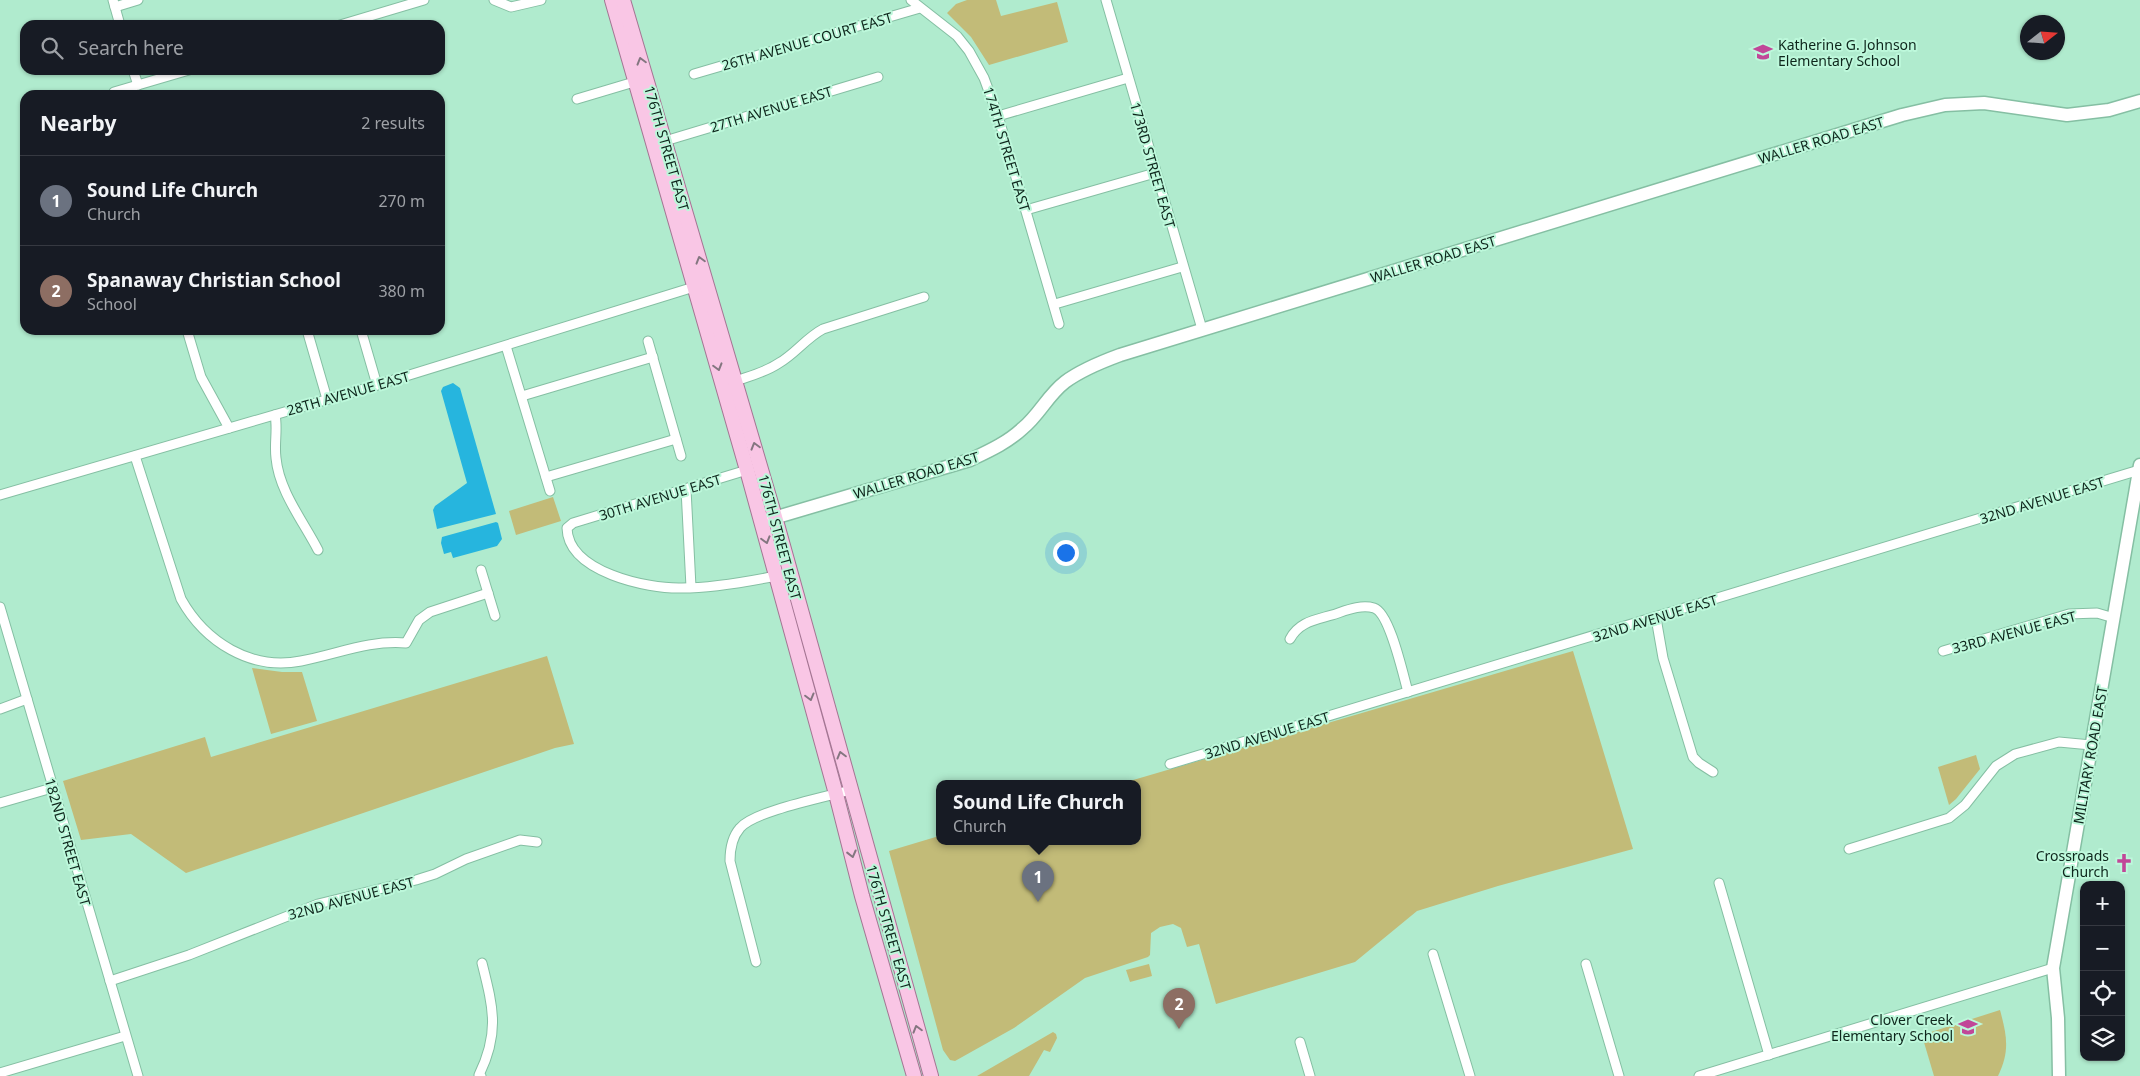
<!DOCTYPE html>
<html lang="en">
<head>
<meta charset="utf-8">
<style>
	body { margin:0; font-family:"Noto Sans",sans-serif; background:#20242c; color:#f1f3f6 }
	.controls { position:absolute; right:15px; bottom:15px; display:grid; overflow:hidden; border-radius:10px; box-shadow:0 1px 4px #0004 }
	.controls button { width:45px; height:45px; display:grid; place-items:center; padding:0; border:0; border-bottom:1px solid #363941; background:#171b24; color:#f1f3f6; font:25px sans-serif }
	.compass { position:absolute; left:2020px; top:15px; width:45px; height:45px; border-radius:50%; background:#171b24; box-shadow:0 1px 4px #0004; rotate:73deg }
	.you { position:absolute; left:1065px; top:552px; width:18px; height:18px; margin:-12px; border:4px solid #fff; border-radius:50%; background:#1a73e8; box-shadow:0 0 0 8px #1a73e833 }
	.badge { display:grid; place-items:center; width:32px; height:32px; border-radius:50%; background:#c14798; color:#fff; font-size:16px; font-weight:700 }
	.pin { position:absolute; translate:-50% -41px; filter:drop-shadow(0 1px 2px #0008) }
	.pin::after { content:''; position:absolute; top:26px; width:18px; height:15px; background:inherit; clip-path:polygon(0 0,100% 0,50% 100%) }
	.popup { position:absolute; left:936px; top:780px; width:205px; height:65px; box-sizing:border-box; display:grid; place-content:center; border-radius:10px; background:#171b24; filter:drop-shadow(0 1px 4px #0005); font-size:16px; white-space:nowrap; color:#9ea1a6 }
	.popup b { font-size:19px; color:#f1f3f6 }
	.popup::after { content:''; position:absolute; left:50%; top:100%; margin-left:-10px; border:10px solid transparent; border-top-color:#171b24 }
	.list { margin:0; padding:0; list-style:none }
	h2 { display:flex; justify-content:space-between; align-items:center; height:65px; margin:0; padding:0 20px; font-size:21px }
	h2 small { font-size:16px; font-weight:400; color:#9ea1a6 }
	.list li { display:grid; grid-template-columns:32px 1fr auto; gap:15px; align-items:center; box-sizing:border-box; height:90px; padding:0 20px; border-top:1px solid #363941 }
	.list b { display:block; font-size:19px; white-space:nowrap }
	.list p { margin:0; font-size:16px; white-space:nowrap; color:#9ea1a6 }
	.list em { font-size:16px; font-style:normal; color:#9ea1a6 }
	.icon { flex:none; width:28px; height:28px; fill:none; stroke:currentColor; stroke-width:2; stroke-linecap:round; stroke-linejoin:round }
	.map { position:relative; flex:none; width:2140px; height:1076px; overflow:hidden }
	.search { position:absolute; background:#171b24; box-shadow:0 1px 4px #0004; left:20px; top:20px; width:425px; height:55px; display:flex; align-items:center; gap:12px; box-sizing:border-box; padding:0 18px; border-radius:15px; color:#9ea1a6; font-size:19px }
	.panel { position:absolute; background:#171b24; box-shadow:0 1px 4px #0004; left:20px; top:90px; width:425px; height:245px; border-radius:15px }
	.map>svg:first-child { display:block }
	.green { fill:#c2bb78 }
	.water { fill:#26b5de }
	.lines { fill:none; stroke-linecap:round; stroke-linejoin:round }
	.street-casing { stroke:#85bfa3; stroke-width:11 }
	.secondary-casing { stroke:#85bfa3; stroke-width:15 }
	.primary-casing { stroke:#a47593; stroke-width:16 }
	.street { stroke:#fff; stroke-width:9 }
	.secondary { stroke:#fff; stroke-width:12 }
	.primary { stroke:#f9c6e5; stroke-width:14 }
	.oneway { stroke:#847680 }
	.labels { text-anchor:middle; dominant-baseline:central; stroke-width:4; stroke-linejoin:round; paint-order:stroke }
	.street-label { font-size:14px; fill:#0e261c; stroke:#bdf8db }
	.poi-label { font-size:14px; fill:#0e261c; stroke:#bdf8db; text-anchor:end }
</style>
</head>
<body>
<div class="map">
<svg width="2140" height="1076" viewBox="0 0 2140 1076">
	<rect width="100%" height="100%" fill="#b0ebce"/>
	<g class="green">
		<path d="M967,0H996L1001,16L1057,2L1068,42L989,65L971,37L947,13L956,4Z"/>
		<path d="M553,497L561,521L516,535L509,511Z"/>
		<path d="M1573,651L1633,849L1498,886L1417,911L1355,962L1216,1004L1199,944L1187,947L1181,928L1173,924L1160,927L1151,933L1150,955L1148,957L1085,978L1014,1028L955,1061L950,1060L943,1050L889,851L939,836V841H1137V783H1123Z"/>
		<path d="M547,656L574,744L555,748L186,873L131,834L81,840L63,781L205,737L211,757Z"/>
		<path d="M252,668L282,672H302L317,721L271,734Z"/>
		<path d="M1976,755L1980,769L1956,799L1949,805L1938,767Z"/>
		<path d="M1149,964L1152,976L1130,982L1126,970Z"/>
		<path d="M2000,1010C2007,1036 2010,1051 1998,1076H1934L1923,1039L1928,1033Z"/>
		<path d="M1053,1032L1056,1034L1057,1038L1050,1052L1044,1050L1029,1076H977Z"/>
	</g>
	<g class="water">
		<path d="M453,383L460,388L496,514L437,529L433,510L435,506L467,483L441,391L443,387Z"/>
		<path d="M496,522L498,523L502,539L497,546L453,558L451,552L444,554L441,543L442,537Z"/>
	</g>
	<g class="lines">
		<g class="street-casing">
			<g id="street">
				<path d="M113,0L120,25"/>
				<path d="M494,0L511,7L541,0"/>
				<path d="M911,0L957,36L969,51L984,78L998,116L1059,324"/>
				<path d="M1106,0L1202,329"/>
				<path d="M115,7L138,0"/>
				<path d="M340,25L424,0"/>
				<path d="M133,70L138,85"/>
				<path d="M694,74L920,8"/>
				<path d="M114,92L189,70"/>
				<path d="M577,99L634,82"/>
				<path d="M998,116L1128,78"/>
				<path d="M665,141L878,77"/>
				<path d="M1026,210L1155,173"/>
				<path d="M1055,304L1182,267"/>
				<path d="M187,330L201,377L229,428"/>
				<path d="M307,330L327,399"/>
				<path d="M361,330L377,385"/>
				<path d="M648,341L681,456"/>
				<path d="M506,346L550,491"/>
				<path d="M736,381C750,376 766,372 779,363C795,354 806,338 823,329L924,297"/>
				<path d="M522,396L653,357"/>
				<path d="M275,415C278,429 274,443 276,458C279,491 303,521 318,550"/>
				<path d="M135,456L181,599C205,642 251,671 301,661C338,654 368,640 406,643L419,620L430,612L488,593"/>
				<path d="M747,470L573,523L567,528C568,572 647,589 682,588C713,588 746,582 776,576"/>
				<path d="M546,477L676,439"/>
				<path d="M686,489L691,587"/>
				<path d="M0,495L377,385L694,287"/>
				<path d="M481,570L495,616"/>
				<path d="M0,607L138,1076"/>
				<path d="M1656,618L1663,658L1693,757L1699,763L1713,772"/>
				<path d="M1290,639C1299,622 1315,620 1332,615C1345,611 1360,604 1374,608C1390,613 1403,675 1408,692"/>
				<path d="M1943,651L2069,614L2097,613L2114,618"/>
				<path d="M0,709L27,699"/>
				<path d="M1170,764L2139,470"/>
				<path d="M0,803L52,788"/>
				<path d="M1849,849L1949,818L1965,805L1996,766L2015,754L2059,742L2091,745"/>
				<path d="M1719,883L1769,1055"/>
				<path d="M1433,954L1470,1076"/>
				<path d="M756,962L730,861C730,849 732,837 740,828C754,811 826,797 850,790"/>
				<path d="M1586,964L1619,1076"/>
				<path d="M110,981L189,955L318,904L416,880L435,874L466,859L520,840L537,842"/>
				<path d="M1300,1042L1310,1076"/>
				<path d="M0,1073L125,1036"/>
				<path d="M481,1076L479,1075C500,1032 493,1007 482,963"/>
				<path d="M1699,1076L2053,968"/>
			</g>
		</g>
		<g class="secondary-casing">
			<g id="secondary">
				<path d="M767,520L970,460C989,451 1007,443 1023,428C1039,415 1048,395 1065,382C1081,370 1101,362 1120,355L1902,115L1945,105L1984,103L2067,115L2109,110L2140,101"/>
				<path d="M2059,1076L2058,1018L2053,968L2140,465"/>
			</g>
		</g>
		<g class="primary-casing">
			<g id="primary">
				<path d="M612,0L747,470L836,794L862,896L914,1076"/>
				<path d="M623,0L775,517L931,1076"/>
			</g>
		</g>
		<use href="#street" class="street"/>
		<use href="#secondary" class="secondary"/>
		<use href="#primary" class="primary"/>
	</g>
	<defs><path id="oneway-chevron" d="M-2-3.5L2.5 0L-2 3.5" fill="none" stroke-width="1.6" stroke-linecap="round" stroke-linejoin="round" transform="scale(1.25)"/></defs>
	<g class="oneway">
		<use href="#oneway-chevron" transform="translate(641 61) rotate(-106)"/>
		<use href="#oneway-chevron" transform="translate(700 260) rotate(-106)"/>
		<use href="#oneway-chevron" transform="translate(718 367) rotate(74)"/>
		<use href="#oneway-chevron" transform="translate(755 446) rotate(-106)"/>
		<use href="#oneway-chevron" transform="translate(766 540) rotate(74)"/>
		<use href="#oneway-chevron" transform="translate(810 697) rotate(75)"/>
		<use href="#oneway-chevron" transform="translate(841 755) rotate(-105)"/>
		<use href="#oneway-chevron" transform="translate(852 854) rotate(76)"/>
		<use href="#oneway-chevron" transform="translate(917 1029) rotate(-106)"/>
	</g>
	<defs>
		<g id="school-bare" transform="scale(1.5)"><path d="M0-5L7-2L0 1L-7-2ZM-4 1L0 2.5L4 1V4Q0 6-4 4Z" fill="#c14798" stroke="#bdf8db" stroke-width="2.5" paint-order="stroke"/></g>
		<g id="church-bare" transform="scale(1.5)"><path d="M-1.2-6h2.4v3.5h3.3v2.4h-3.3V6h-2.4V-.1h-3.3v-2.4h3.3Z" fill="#c14798" stroke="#bdf8db" stroke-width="2.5" paint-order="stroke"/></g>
	</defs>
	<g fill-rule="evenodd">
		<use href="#school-bare" x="1763" y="52"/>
		<use href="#church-bare" x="2124" y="863"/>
		<use href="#school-bare" x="1968" y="1027"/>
	</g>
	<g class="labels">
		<g class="street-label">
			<text transform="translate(807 41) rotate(-16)">26TH AVENUE COURT EAST</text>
			<text transform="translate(771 109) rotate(-17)">27TH AVENUE EAST</text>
			<text transform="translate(1821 140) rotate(-17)">WALLER ROAD EAST</text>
			<text transform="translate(667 148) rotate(74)">176TH STREET EAST</text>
			<text transform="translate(1007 149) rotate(73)">174TH STREET EAST</text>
			<text transform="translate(1153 165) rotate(74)">173RD STREET EAST</text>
			<text transform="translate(1433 259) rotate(-17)">WALLER ROAD EAST</text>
			<text transform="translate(348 393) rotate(-16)">28TH AVENUE EAST</text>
			<text transform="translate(916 475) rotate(-17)">WALLER ROAD EAST</text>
			<text transform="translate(660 497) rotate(-17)">30TH AVENUE EAST</text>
			<text transform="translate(2042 500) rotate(-17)">32ND AVENUE EAST</text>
			<text transform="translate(780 537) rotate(75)">176TH STREET EAST</text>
			<text transform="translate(1655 618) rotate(-17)">32ND AVENUE EAST</text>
			<text transform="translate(2014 632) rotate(-15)">33RD AVENUE EAST</text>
			<text transform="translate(1267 735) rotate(-17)">32ND AVENUE EAST</text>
			<text transform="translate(2090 755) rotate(-80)">MILITARY ROAD EAST</text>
			<text transform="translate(68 842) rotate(74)">182ND STREET EAST</text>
			<text transform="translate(351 898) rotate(-15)">32ND AVENUE EAST</text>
			<text transform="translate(889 927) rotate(74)">176TH STREET EAST</text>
		</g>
		<g class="poi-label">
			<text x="1778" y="44" text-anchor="start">Katherine G. Johnson<tspan x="1778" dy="16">Elementary School</tspan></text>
			<text x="2109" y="855">Crossroads<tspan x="2109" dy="16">Church</tspan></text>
			<text x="1953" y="1019">Clover Creek<tspan x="1953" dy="16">Elementary School</tspan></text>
		</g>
	</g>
</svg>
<div class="controls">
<button>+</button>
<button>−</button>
<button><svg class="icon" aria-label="locate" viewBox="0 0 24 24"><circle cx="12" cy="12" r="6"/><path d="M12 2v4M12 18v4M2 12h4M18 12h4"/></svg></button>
<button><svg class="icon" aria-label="layers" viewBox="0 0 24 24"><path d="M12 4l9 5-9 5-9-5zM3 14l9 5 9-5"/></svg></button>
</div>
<svg class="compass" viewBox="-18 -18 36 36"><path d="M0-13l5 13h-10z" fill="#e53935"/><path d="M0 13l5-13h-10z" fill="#9ea1a6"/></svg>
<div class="you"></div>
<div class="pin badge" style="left:1038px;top:902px;background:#6b7280">1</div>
<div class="popup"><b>Sound Life Church</b>Church</div>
<div class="pin badge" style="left:1179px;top:1029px;background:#8d6e63">2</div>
<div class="search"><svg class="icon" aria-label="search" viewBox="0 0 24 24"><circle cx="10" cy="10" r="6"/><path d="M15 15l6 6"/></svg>Search here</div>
<section class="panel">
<h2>Nearby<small>2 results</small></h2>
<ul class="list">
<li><span class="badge" style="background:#6b7280">1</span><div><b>Sound Life Church</b><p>Church</p></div><em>270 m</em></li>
<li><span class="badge" style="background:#8d6e63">2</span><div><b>Spanaway Christian School</b><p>School</p></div><em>380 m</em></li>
</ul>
</section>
</div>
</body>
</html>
